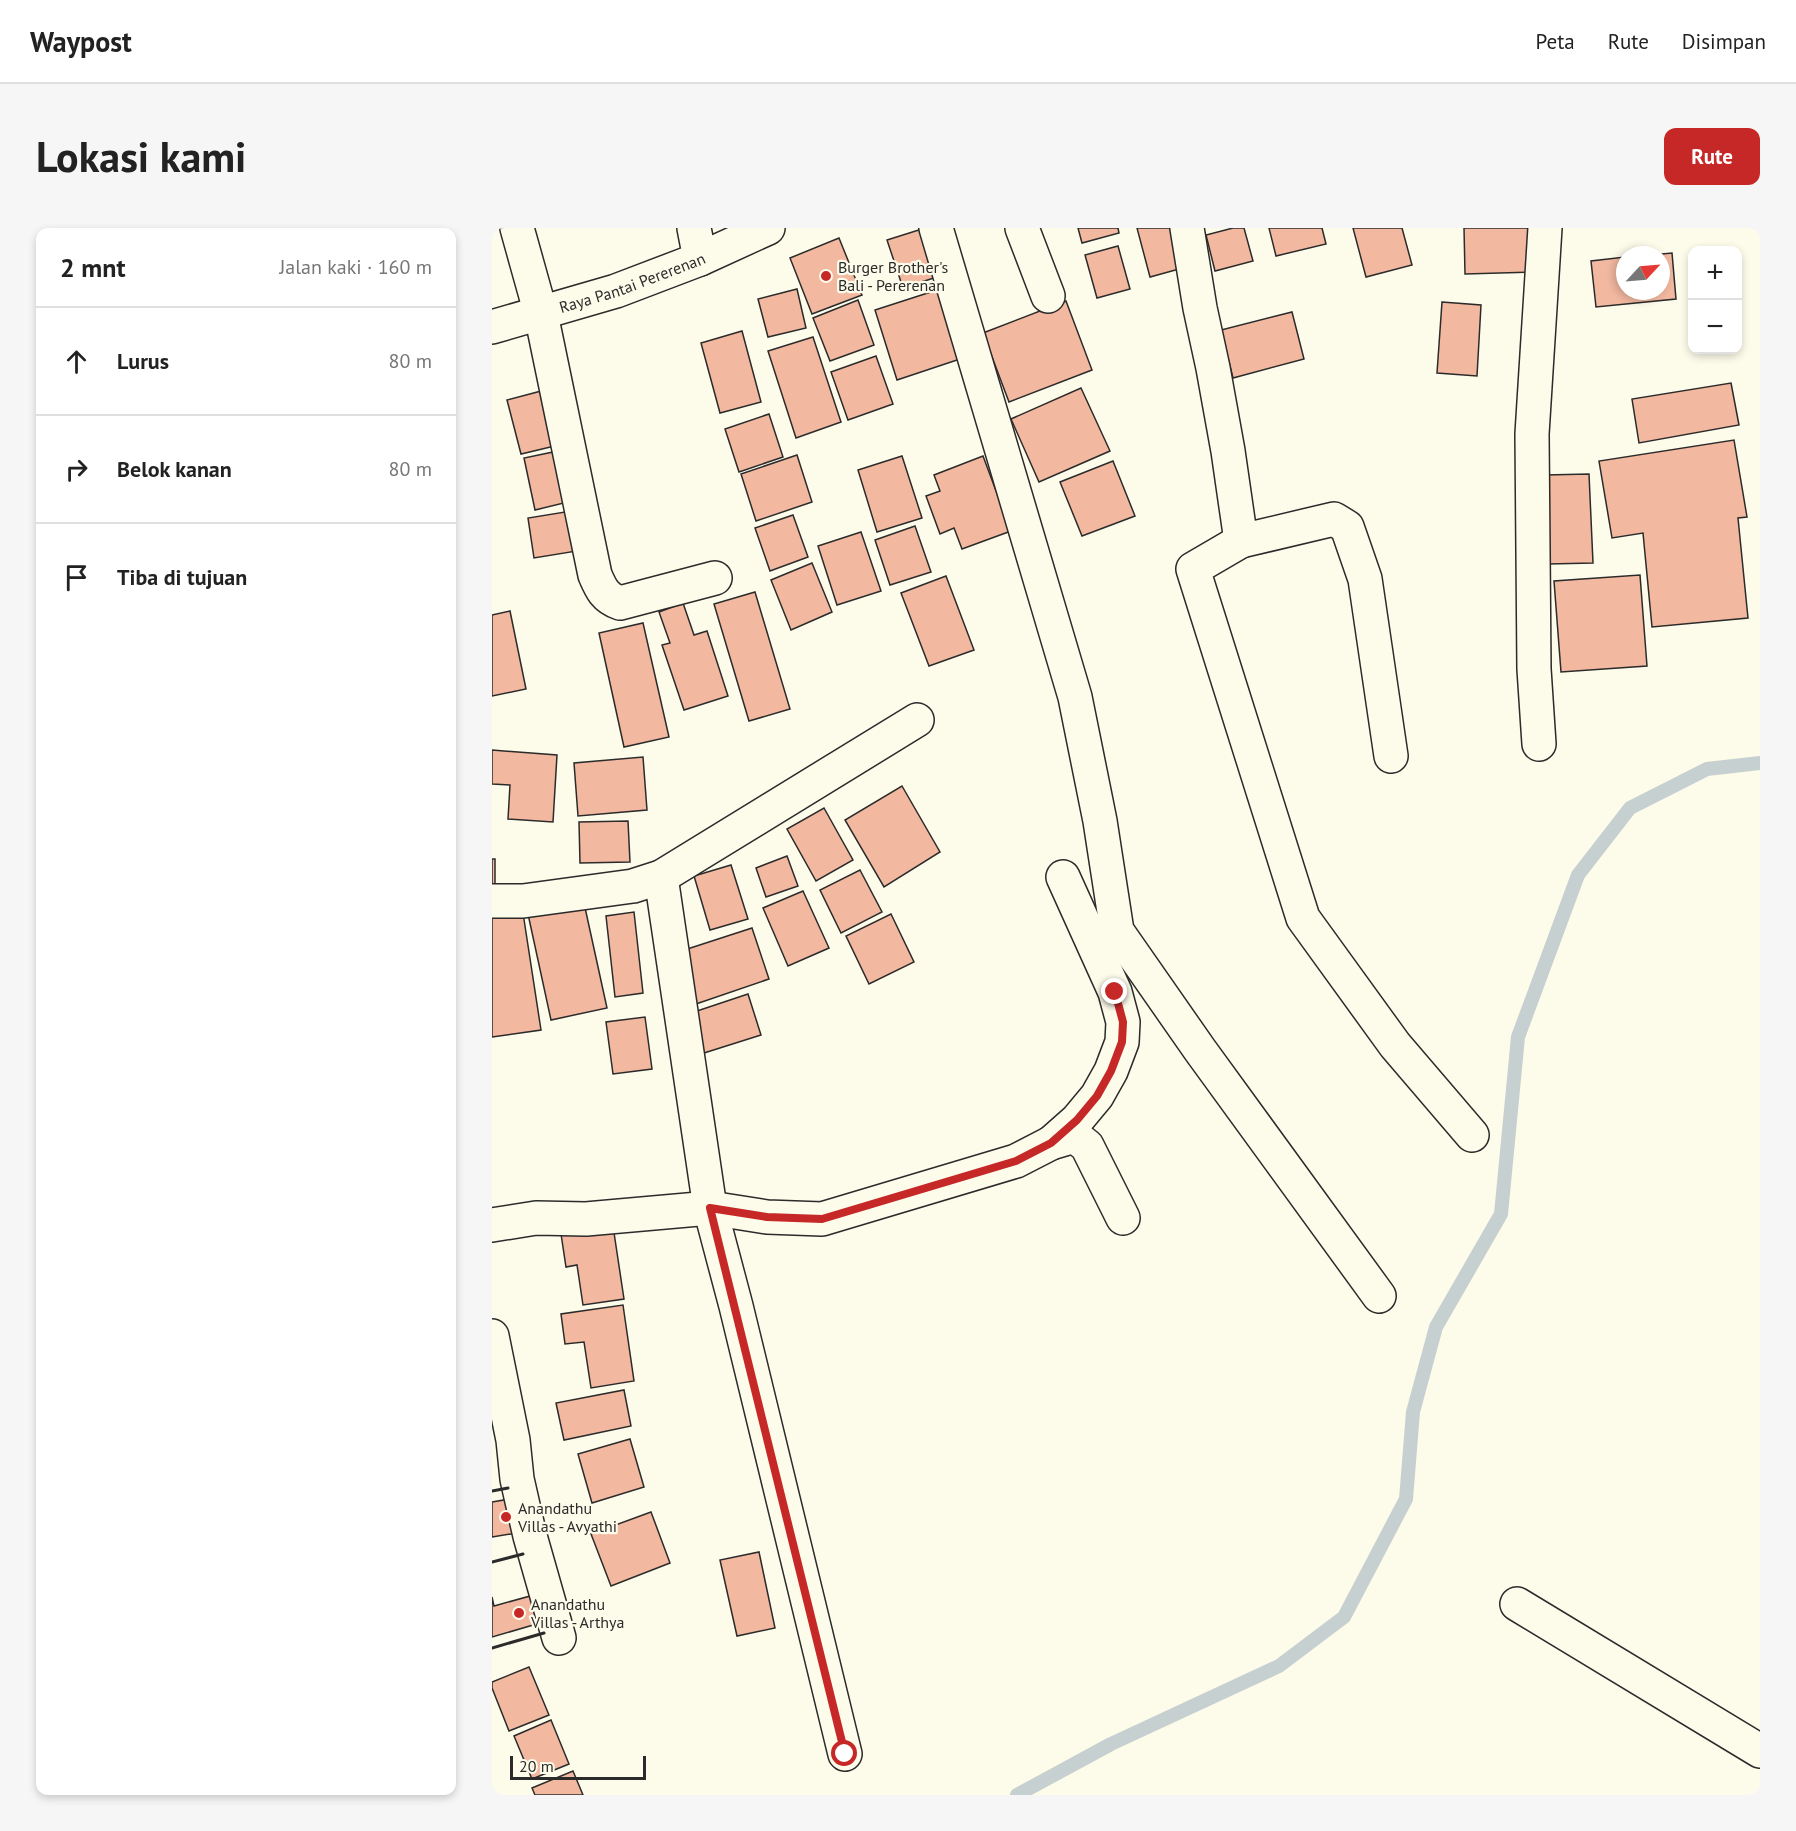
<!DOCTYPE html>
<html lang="id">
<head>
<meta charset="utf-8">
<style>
	body { margin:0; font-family:"PT Sans",sans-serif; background:#f6f6f6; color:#222 }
	.controls { position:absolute; right:18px; top:18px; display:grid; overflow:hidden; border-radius:12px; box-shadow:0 3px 9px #0003 }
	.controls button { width:54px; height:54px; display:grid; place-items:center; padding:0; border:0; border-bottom:2px solid #e0e0e0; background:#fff; color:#222; font:30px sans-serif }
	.compass { position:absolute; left:1124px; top:18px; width:54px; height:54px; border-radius:50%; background:#fff; box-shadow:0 3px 9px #0003; rotate:64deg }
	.scale { position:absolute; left:18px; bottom:15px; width:136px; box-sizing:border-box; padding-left:6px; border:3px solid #2b2b2b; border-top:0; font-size:16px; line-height:21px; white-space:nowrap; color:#2b2b2b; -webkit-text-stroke:4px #fdfbea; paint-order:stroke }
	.stop { position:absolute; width:18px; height:18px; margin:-14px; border:4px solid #c62828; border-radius:50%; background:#fff }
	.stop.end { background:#c62828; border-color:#fff; box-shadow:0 2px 6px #0008 }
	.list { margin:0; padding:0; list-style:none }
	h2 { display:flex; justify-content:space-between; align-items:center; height:78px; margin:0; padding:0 24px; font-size:26px }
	h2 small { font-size:20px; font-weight:400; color:#767676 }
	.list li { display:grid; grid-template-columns:39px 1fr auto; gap:18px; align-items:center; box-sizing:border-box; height:108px; padding:0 24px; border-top:2px solid #e0e0e0 }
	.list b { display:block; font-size:22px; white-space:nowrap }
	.list em { font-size:20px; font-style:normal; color:#767676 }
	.icon { flex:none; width:33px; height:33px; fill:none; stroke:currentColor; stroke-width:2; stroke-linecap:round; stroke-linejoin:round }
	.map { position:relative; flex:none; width:1268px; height:1567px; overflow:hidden; border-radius:12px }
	header { display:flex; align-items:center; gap:36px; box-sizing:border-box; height:84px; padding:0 30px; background:#fff; border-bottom:2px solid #e0e0e0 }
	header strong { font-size:28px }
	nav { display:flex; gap:33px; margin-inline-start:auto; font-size:21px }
	.intro { display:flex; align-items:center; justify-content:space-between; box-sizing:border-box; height:144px; padding:0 36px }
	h1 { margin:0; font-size:42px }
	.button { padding:15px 27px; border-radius:12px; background:#c62828; color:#fff; font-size:21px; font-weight:700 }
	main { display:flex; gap:36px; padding:0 36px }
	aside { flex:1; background:#fff; border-radius:12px; box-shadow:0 3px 9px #0003 }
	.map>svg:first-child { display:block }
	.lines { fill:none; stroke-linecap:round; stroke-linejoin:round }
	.stream { stroke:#c7d0d0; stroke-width:14 }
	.building { fill:#f2b8a0; stroke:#2b2b2b; stroke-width:1.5 }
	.minor-casing { stroke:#2b2b2b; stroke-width:36 }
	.minor { stroke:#fdfbea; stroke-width:33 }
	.wall { stroke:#2b2b2b; stroke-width:3 }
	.route { stroke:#c62828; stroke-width:8 }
	.poi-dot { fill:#c62828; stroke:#fdfbea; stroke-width:2 }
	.labels { text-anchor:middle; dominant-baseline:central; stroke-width:4.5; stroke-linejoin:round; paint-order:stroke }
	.poi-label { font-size:16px; fill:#2b2b2b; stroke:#fdfbea; text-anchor:start }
	.street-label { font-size:16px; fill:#2b2b2b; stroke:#fdfbea }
</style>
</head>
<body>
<header>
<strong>Waypost</strong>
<nav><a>Peta</a><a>Rute</a><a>Disimpan</a></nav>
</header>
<div class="intro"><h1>Lokasi kami</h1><a class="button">Rute</a></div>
<main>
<aside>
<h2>2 mnt<small>Jalan kaki · 160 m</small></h2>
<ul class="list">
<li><svg class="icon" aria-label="ahead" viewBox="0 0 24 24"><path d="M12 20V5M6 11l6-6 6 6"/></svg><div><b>Lurus</b></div><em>80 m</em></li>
<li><svg class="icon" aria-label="right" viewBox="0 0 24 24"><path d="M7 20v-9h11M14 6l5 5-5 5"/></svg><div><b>Belok kanan</b></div><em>80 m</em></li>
<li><svg class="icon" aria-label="arrive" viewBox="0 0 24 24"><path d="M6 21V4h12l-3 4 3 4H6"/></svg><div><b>Tiba di tujuan</b></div></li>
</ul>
</aside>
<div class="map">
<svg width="1268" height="1567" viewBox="0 0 1268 1567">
	<rect width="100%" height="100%" fill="#fdfbea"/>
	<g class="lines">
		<path class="stream" d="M525,1567L619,1516L787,1438L852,1389L914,1271L921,1184L944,1099L1009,986L1026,809L1086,647L1138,580L1215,541L1268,535"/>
	</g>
	<g class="building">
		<path d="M433,0L451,47L411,60L395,12Z"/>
		<path d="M586,0H626L627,5L590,15Z"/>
		<path d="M645,0H689L698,38L658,49Z"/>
		<path d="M741,0H752L761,33L723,43L714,7Z"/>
		<path d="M777,0H830L834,16L784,28Z"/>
		<path d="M861,0H910L920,37L874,49Z"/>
		<path d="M972,0H1041L1042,44L973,46Z"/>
		<path d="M347,10L370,67L320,86L298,30Z"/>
		<path d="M626,18L638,61L605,70L593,27Z"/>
		<path d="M1180,25L1184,71L1104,79L1099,33L1133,29V63H1169V27H1159Z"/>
		<path d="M305,61L314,100L276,109L266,71Z"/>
		<path d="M445,62L468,131L405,152L383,82Z"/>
		<path d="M366,72L382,117L338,133L321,90Z"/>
		<path d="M574,73L600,142L517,174L491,105Z"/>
		<path d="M950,74L989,77L985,148L945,145Z"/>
		<path d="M800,84L812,131L741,150L729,102Z"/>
		<path d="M250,103L269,174L228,185L209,115Z"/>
		<path d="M321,109L349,194L304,210L276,123Z"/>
		<path d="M384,128L401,176L356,192L339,144Z"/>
		<path d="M1239,155L1247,197L1147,215L1140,171Z"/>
		<path d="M589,160L618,223L547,254L519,191Z"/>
		<path d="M53,162L67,217L29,226L15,172Z"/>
		<path d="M277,186L291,229L247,244L233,201Z"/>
		<path d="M1242,212L1255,289L1246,290L1256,390L1160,399L1151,305L1120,310L1107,233Z"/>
		<path d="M66,223L76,274L43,282L32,230Z"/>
		<path d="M305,227L320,274L264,293L249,246Z"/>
		<path d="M410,228L430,290L385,304L366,242Z"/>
		<path d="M491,228L519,303L470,321L462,300L448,306L434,268L448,263L442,247Z"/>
		<path d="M621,233L643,288L590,308L568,254Z"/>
		<path d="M1097,246L1101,335L1056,336L1053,247Z"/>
		<path d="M79,283L85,323L42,330L36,290Z"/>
		<path d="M301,287L316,329L278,343L263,300Z"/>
		<path d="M423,298L439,344L398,357L383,312Z"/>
		<path d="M369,304L389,363L345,377L326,318Z"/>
		<path d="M320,335L340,384L299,402L279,352Z"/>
		<path d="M1148,347L1155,438L1069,444L1062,353Z"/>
		<path d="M454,348L482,422L437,438L409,365Z"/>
		<path d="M263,364L298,481L257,493L222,376Z"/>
		<path d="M191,375L202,407L215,403L236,468L192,482L170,417L178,415L167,384Z"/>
		<path d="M18,383L34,461L0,468V387Z"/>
		<path d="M151,395L177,509L132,519L107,405Z"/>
		<path d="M0,522L65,527L61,594L16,591L18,557L0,556Z"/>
		<path d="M151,529L155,582L86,588L82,535Z"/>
		<path d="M410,558L448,624L392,659L353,592Z"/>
		<path d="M332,580L361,632L324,653L295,601Z"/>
		<path d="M136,593L138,634L88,635L87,594Z"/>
		<path d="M295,628L306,658L274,669L264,640Z"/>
		<rect x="0" y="631" width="3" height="31"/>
		<path d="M239,637L256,691L218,702L202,648Z"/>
		<path d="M368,642L390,684L349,705L328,662Z"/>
		<path d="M311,663L337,720L296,738L271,680Z"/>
		<path d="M92,675L115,780L59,792L36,686Z"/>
		<path d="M142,684L151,765L123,769L114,688Z"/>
		<path d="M31,685L49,802L0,809V690Z"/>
		<path d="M399,686L422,734L377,756L354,708Z"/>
		<path d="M260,700L277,751L201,777L183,725Z"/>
		<path d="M256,766L269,807L212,825L199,785Z"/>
		<path d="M153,789L160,841L121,846L114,794Z"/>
		<path d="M121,998L132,1071L91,1077L85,1037L74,1039L69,1006Z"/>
		<path d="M131,1077L142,1153L99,1160L92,1114L73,1116L69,1086Z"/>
		<path d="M132,1162L139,1198L72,1212L64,1175Z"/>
		<path d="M138,1211L152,1259L100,1275L86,1226Z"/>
		<path d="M23,1270L31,1304L0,1309V1274Z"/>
		<path d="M159,1284L178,1335L119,1358L99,1306Z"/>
		<path d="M267,1324L283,1400L245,1408L228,1332Z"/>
		<path d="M49,1365L55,1393L0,1409V1369L2,1378Z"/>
		<path d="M37,1439L57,1487L17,1503L0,1460V1454Z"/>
		<path d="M59,1492L77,1536L40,1551L22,1508Z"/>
		<path d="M81,1543L91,1567H43L40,1560Z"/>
	</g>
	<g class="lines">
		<g class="minor-casing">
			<g id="minor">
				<path d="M25,0L49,86L103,347C109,361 113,370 128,375L223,350"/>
				<path d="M202,0L208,31"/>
				<path d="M444,0L583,469L608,593L625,703L708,822L887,1068"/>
				<path d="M530,0L556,68"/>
				<path d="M695,0L708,80L721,140L736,223L749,313L842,291L855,299L873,351L899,528"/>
				<path id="s1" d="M0,99L124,63L208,31L276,0"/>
				<path d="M749,313L701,341L811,690L903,817L980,907"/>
				<path d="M1047,516L1042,441L1040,206L1053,0"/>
				<path d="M169,649L218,980L244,1078L353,1526"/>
				<path d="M0,673H31L141,658L169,649L425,492"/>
				<path d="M559,915L585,892L605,868L619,843L630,814L631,794L623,764L571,649"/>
				<path d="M0,997L44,990L94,991L218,980L275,989L330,991L524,933L559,915L576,910H585L595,918L631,990"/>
				<path d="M0,1108L21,1212L25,1251L38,1308L67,1410"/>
				<path d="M1025,1376L1268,1523"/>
			</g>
		</g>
		<use href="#minor" class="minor"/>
		<g class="wall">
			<path d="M0,1263L16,1260"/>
			<path d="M0,1334L31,1326"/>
			<path d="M0,1420L52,1405"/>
		</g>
	</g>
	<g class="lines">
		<path class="route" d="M353,1526L218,980L275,989L330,991L524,933L559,915L585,892L605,868L619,843L630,814L631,794L623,764"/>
	</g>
	<g class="poi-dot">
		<circle cx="334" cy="48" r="6"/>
		<circle cx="14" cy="1289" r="6"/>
		<circle cx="27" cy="1385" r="6"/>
	</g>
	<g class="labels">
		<g class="poi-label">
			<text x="346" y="39">Burger Brother's<tspan x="346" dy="18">Bali - Pererenan</tspan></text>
			<text x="26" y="1280">Anandathu<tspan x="26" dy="18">Villas - Avyathi</tspan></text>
			<text x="39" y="1376">Anandathu<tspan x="39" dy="18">Villas - Arthya</tspan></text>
		</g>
		<g class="street-label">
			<text stroke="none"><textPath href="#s1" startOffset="147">Raya Pantai Pererenan</textPath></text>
		</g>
	</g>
</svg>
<div class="controls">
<button>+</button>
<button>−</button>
</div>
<svg class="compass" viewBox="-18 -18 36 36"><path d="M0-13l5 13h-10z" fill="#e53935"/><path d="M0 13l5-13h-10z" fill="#767676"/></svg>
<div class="scale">20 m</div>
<div class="stop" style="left:353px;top:1526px"></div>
<div class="stop end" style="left:623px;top:764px"></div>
</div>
</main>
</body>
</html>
